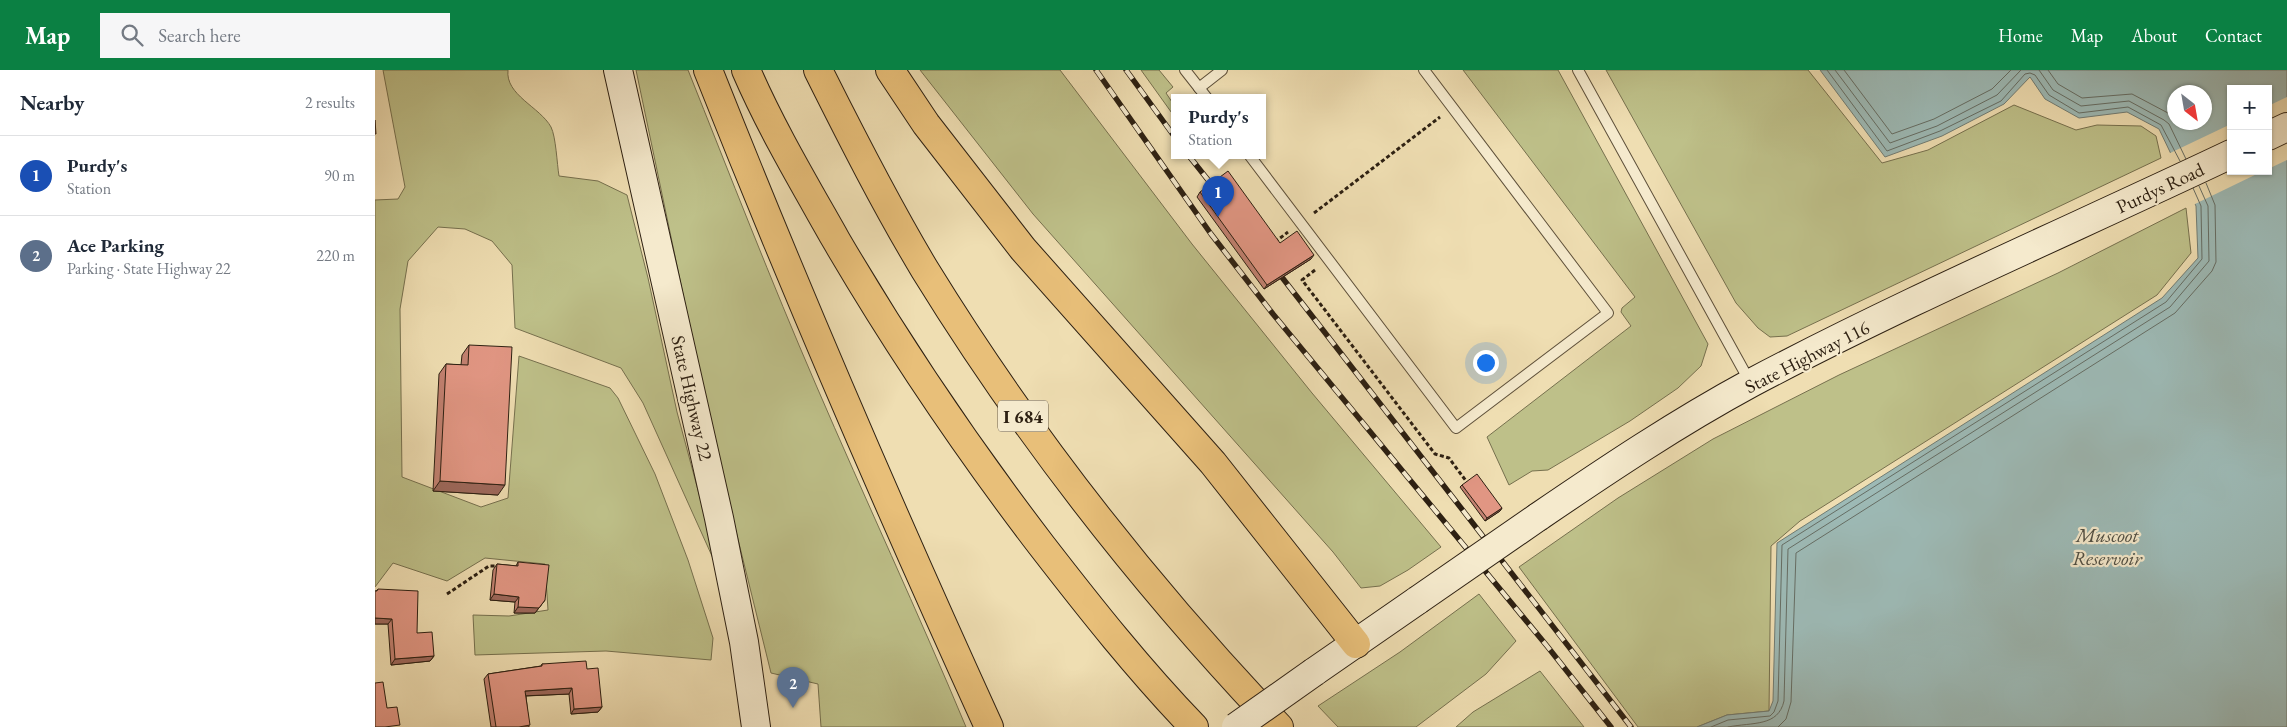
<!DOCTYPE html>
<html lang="en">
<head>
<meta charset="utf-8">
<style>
	body { margin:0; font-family:"EB Garamond",serif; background:#f6f6f7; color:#1f2937 }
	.controls { position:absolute; right:15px; top:15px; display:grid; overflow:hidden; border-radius:0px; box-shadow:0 1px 4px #0004 }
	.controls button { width:45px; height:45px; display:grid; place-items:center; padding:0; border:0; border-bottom:1px solid #e0e1e3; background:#fff; color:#1f2937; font:25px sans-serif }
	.compass { position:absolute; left:1792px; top:15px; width:45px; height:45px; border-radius:50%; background:#fff; box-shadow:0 1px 4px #0004; rotate:149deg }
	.you { position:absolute; left:1110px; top:292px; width:18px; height:18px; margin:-12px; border:4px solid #fff; border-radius:50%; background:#1a73e8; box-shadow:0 0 0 8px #1a73e833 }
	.badge { display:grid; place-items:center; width:32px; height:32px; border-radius:50%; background:#0b8043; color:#fff; font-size:16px; font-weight:700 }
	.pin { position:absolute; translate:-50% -41px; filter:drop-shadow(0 1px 2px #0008) }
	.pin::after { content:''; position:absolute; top:26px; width:18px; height:15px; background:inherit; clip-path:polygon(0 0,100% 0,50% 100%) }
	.popup { position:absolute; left:796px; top:24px; width:95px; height:65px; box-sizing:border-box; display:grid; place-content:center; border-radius:0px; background:#fff; filter:drop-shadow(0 1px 4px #0005); font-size:16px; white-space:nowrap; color:#747a83 }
	.popup b { font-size:19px; color:#1f2937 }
	.popup::after { content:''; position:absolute; left:50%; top:100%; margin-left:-10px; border:10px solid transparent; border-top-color:#fff }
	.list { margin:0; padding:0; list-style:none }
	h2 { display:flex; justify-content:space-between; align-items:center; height:65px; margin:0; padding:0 20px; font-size:21px }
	h2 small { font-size:16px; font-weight:400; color:#747a83 }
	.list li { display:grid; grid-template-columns:32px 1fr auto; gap:15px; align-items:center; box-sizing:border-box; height:80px; padding:0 20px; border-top:1px solid #e0e1e3 }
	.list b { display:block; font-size:19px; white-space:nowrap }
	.list p { margin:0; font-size:16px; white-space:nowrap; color:#747a83 }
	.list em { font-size:16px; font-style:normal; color:#747a83 }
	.icon { flex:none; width:28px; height:28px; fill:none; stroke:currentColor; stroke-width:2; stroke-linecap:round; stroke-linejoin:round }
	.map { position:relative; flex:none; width:1912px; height:657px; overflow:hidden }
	header { display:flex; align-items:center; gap:30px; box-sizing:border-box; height:70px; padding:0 25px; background:#0b8043; color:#fff }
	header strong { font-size:24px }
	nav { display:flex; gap:28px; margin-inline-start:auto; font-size:18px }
	.search { width:350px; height:45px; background:#f6f6f7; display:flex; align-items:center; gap:12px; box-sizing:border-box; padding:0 18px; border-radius:0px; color:#747a83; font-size:19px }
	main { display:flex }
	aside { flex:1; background:#fff }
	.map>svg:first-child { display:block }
	.green { fill:#bec089; stroke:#76704e }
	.water { fill:#9dbab6; stroke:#707c74; fill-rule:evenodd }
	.pier { fill:#efdeb2 }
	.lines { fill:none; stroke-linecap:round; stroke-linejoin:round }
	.shore { stroke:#656d64; stroke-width:1 }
	.lane-casing { stroke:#5e503a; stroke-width:12 }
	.secondary-casing { stroke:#2d2012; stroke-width:30 }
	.highway-casing { stroke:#2d2012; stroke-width:30 }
	.path { stroke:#2d2012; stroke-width:3; stroke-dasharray:4 2.5; stroke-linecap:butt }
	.lane { stroke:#f5eacd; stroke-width:10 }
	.secondary { stroke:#f5eacd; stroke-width:28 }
	.highway { stroke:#e8bf79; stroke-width:28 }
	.rail-casing { stroke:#2d2012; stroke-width:5.5 }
	.rail { stroke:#f5eacd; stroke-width:4; stroke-dasharray:11; stroke-linecap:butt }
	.secondary-bridge-casing { stroke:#2d2012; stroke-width:30; stroke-linecap:butt }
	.secondary-bridge { stroke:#f5eacd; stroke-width:28 }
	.wall { fill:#c28171; stroke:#2d2012 }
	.shaded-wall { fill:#9e695c; stroke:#2d2012 }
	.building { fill:#e19683; stroke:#2d2012 }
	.labels { text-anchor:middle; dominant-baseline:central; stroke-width:4.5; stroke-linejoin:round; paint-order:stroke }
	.shield { fill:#f5eacd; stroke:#695d4a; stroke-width:1 }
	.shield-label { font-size:18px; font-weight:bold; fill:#2d2012 }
	.street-label { font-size:19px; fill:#2d2012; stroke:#f5eacd }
	.water-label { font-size:20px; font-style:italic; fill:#4f4e43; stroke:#f5eacd }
</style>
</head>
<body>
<header>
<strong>Map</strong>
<div class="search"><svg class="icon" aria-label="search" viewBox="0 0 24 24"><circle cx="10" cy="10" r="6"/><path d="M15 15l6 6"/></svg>Search here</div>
<nav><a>Home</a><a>Map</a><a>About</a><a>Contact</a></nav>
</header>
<main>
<aside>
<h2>Nearby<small>2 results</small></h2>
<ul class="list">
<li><span class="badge" style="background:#1a4fb4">1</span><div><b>Purdy's</b><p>Station</p></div><em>90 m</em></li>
<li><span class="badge" style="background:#5c6f8a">2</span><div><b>Ace Parking</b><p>Parking · State Highway 22</p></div><em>220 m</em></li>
</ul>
</aside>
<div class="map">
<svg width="1912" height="657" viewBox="0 0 1912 657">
	<rect width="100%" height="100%" fill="#efdeb2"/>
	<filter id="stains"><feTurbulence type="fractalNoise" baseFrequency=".004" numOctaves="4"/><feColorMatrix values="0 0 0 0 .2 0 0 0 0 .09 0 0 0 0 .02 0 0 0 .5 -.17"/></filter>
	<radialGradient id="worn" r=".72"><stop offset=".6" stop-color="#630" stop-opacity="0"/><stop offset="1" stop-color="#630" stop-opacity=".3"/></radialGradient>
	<g class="green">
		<path d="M8,0H133C130,25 165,37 176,57C181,67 182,94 184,106L223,111L252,125L273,208L302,342L346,506L268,333L246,298L140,258L137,195L117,171L90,159L63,157L33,191L25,239L27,407L106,437L133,428L144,286L235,318L243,328L280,404L313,490L338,568L336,590L231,581L100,585L98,545L134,546L173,540L170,494L110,488L72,511L18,493L0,517V130L23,129L30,117Z"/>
		<path d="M261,0H313C355,105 396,211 441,315C490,429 543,542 591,657H446L443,614L396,603L339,372Z"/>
		<path d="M545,0H685L817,174L937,323L1066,477L1033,500L1005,516L986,518L958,482L658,144Z"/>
		<path d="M766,0H784L798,17L791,23L799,35V46Z"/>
		<path d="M1088,0H1183L1333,274L1326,296L1303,318L1255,351L1173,400L1157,401L1134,415L1112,367L1256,256L1246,242L1247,238L1260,227Z"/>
		<path d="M1231,0H1433L1507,93L1553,80L1639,35L1701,60L1722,55L1766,56L1781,66L1786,88L1412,266L1395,267L1383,258L1361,233Z"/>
		<path d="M1811,138L1816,183L1782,225L1425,451L1396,476L1394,641L1352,645L1322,657H1263L1144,497L1243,428L1338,369L1464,305L1683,203Z"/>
		<path d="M1104,524L1141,571L1111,604L1041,657H963L943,636L1025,582Z"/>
		<path d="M1165,601L1209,657H1081L1098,642Z"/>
	</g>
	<path class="water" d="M1445,0H1912V657H1322L1352,645L1394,641L1398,631L1402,473L1787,228L1823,188L1821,136L1784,59L1752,42L1704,48L1670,29L1655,7L1629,34L1567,66L1510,87ZM1856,19H1893V101H1856ZM1800,22H1830V52H1800Z"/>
	<g class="pier">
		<path d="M1912,27V90L1893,99V36Z"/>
		<path d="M1856,54V101H1888L1818,135L1793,84Z"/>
	</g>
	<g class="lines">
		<g class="shore">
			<path d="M1452,0L1512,81L1565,61L1626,31L1650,4L1655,3L1660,5L1674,25L1704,43L1753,37L1786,55L1805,91"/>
			<path d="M1460,0L1515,73L1562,56L1622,25L1646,0"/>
			<path d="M1469,0L1517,64L1559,49L1617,19L1636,0"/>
			<path d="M1664,0L1678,20L1706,36L1754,31L1789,50L1794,54L1811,89"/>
			<path d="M1673,0L1683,14L1707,28L1757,24L1793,43L1800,49"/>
			<path d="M1336,657L1353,650L1395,646L1399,642L1403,631L1407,475L1791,232L1827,189L1826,136L1818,118"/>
			<path d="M1353,657C1378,652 1403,657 1409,631L1413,479L1795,237L1834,191L1833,136L1824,116"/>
			<path d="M1403,657L1411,649L1416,632L1421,483L1800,243L1837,201L1841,192L1840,135L1831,113"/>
		</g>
		<g class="lane-casing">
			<g id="lane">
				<path d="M810,0L832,28"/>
				<path d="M1203,0L1375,312"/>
				<path d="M824,18L847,0"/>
				<path d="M875,86L1081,358L1233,243L1049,0"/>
			</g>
		</g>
		<g class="secondary-casing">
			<g id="secondary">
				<path d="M243,0L344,448L369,572L381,657"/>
				<path d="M1893,66L1912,57"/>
				<path d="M1163,447C1232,400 1302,353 1376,313C1533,230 1696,160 1856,84"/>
				<path d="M939,602L1043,530"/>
			</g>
		</g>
		<g class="highway-casing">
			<g id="highway">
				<path d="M333,0C421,222 515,440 614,657"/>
				<path d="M371,0C396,58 430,115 461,170C523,276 592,378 667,476C715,538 764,600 819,657"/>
				<path d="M443,0C477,68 511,135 550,200C651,364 771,517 904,657"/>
				<path d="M515,0L551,54L648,179L838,393L981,574"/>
			</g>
		</g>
		<g class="path">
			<path d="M939,143L1065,47"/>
			<path d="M900,172L913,162"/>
			<path d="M940,200L927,210L1060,384L1074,388L1094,415"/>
			<path d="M72,524L114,496H123"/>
		</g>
		<use href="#lane" class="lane"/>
		<use href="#secondary" class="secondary"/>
		<use href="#highway" class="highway"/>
		<g class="rail-casing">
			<g id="rail">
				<path d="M721,0L836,164L898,244L1172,576L1236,657"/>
				<path d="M751,0L799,66"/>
				<path d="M814,86L845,125"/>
				<path d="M899,197L1256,657"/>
			</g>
		</g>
		<use href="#rail" class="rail"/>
		<g class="secondary-bridge-casing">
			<g id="secondary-bridge">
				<path d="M1043,530L1163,447"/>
				<path d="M861,657L939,602"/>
			</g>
		</g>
		<use href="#secondary-bridge" class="secondary-bridge"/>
	</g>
	<g class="wall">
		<path d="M825,122L905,173L936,189L889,219L822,127Z"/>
		<path d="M94,275L123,425L58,421L64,304L71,294L86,295L87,285Z"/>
		<path d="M1087,415L1127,438L1125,441L1110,451L1085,417Z"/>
		<path d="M143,492L170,530L160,543H139L140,532L115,530L118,500L122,494L141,496Z"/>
		<path d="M3,519L42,563L59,586L55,591L16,595L13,554H0V521H1Z"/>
		<path d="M167,594L212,599L227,637L223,642L196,644L194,624L151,626L154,657H116L109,609L113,604L166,596Z"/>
	</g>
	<g class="shaded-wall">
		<path d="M939,185L936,189L889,219L892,215Z"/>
		<path d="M65,411L130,415L123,425L58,421Z"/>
		<path d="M1127,438L1125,441L1110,451L1112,448Z"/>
		<path d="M119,524L144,527L140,532L115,530Z"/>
		<path d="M170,530L160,543H139L143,537Z"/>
		<path d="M0,548L17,549L13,554H0Z"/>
		<path d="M59,586L55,591L16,595L20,589Z"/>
		<path d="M197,618L194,624L146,626L150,621Z"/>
		<path d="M227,637L223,642L196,644L199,639Z"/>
	</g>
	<g class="building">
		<path d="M0,50L1,64H0Z"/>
		<path d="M853,101L905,173L922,161L939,185L892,215L825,122Z"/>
		<path d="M94,275L137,277L130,415L65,411L71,294L93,295Z"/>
		<path d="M1102,404L1127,438L1112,448L1087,415Z"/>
		<path d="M143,492L174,495L170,530L164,538L143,537L144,527L119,524L122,494L143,496Z"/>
		<path d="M3,519L43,521L42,563L57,562L59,586L20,589L17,549L0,548V521H2Z"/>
		<path d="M211,591L212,599L223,598L227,637L199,639L197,618L150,621L155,655L144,657H121L113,604L167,596V594Z"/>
		<path d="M8,612L12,638L22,637L25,655L10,657H0V613Z"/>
	</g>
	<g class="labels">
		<rect class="shield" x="623" y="330.5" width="50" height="31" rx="4"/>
		<g class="shield-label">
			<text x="648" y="346">I 684</text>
		</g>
		<g class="street-label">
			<text transform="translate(1785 118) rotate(-25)">Purdys Road</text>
			<text transform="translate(1432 287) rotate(-27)">State Highway 116</text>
			<text transform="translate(317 328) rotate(77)">State Highway 22</text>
		</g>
		<g class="water-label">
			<text x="1732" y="465">Muscoot<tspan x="1732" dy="23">Reservoir</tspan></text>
		</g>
	</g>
	<rect width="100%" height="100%" filter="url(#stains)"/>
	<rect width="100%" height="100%" fill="url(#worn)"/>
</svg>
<div class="controls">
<button>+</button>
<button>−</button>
</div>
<svg class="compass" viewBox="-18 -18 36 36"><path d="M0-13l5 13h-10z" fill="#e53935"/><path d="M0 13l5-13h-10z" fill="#747a83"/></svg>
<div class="you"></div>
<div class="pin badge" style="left:843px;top:147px;background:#1a4fb4">1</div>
<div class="popup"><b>Purdy's</b>Station</div>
<div class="pin badge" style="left:418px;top:638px;background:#5c6f8a">2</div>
</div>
</main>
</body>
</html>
